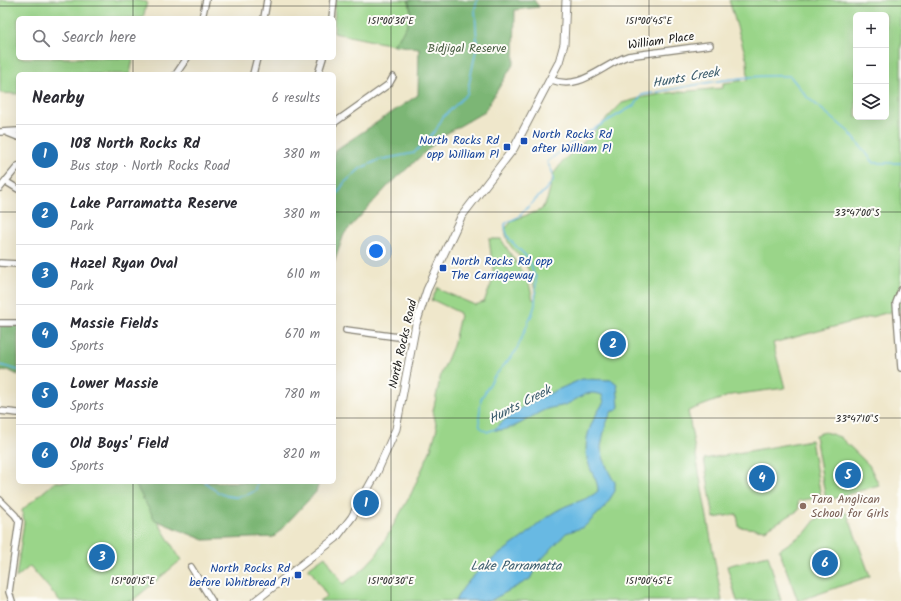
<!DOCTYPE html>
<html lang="en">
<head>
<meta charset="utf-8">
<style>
	body { margin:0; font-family:Kalam,sans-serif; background:#f7f7f7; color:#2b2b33 }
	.controls { position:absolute; right:12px; top:12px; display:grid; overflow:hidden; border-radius:6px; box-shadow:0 4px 16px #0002 }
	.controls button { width:36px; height:36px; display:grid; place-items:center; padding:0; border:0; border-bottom:1px solid #e1e1e2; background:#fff; color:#2b2b33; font:20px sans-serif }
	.you { position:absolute; left:376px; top:251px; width:14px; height:14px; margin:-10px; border:3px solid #fff; border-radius:50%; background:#1a73e8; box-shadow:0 0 0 6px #1a73e833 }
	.badge { display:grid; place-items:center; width:26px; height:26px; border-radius:50%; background:#1f6fb2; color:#fff; font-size:13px; font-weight:700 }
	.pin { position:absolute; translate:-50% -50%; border:2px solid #fff; box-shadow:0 1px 4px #0006 }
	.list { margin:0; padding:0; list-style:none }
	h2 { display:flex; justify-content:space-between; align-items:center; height:52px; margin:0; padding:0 16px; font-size:17px }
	h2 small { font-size:13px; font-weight:400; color:#7c7c81 }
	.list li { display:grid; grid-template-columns:26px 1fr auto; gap:12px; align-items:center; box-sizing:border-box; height:60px; padding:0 16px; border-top:1px solid #e1e1e2 }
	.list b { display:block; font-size:15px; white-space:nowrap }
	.list p { margin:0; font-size:13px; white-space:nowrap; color:#7c7c81 }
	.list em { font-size:13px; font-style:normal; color:#7c7c81 }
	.icon { flex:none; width:22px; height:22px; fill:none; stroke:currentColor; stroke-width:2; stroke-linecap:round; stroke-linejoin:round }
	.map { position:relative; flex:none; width:901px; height:601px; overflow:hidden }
	.search { position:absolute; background:#fff; box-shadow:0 4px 16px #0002; left:16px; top:16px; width:320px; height:44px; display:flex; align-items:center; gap:10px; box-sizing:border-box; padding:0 14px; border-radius:6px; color:#7c7c81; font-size:15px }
	.panel { position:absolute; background:#fff; box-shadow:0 4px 16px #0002; left:16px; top:72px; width:320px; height:412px; border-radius:6px }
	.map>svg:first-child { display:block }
	.green { fill:#9ad589; stroke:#5b7852; fill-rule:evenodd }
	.forest { fill:#7bb675; stroke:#4c6948 }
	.water { fill:#68b9e3; stroke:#426a80 }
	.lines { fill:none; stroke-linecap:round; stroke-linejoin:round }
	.stream { stroke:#68b9e3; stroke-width:1.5 }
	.minor-casing { stroke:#868274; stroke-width:8 }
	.major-casing { stroke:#868274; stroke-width:9 }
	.minor { stroke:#fff; stroke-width:5.5 }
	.major { stroke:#fff; stroke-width:7 }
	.ticks { fill:none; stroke:#1c1c1c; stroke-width:1; stroke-opacity:0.45 }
	.transit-dot { fill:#1a4fb4; stroke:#fdfcf7; stroke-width:1.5 }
	.education-dot { fill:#8d6e63; stroke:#fdfcf7; stroke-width:1.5 }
	.labels { text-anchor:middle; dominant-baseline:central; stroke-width:4; stroke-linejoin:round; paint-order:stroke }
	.street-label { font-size:12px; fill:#1c1c1c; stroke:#fdfcf7 }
	.park-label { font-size:12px; fill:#485d42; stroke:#fdfcf7 }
	.transit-label { font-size:12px; fill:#164399; stroke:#fdfcf7; text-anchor:start }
	.education-label { font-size:12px; fill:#785e54; stroke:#fdfcf7; text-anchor:start }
	.water-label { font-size:13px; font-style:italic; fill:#3a5b6c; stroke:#fdfcf7 }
	.ticks-label { font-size:10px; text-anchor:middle; fill:#1c1c1c; stroke:#fdfcf7; stroke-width:4; stroke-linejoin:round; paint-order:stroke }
</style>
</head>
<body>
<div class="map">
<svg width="901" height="601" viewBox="0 0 901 601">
	<rect width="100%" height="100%" fill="#fdfcf7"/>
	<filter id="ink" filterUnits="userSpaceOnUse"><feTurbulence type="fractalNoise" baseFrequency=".025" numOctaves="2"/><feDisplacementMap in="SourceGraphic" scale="8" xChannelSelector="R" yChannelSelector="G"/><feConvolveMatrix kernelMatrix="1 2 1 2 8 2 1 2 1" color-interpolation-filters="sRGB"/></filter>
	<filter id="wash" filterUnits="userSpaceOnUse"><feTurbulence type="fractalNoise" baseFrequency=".012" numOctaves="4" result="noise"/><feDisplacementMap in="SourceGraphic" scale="16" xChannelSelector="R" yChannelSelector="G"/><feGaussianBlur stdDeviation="0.9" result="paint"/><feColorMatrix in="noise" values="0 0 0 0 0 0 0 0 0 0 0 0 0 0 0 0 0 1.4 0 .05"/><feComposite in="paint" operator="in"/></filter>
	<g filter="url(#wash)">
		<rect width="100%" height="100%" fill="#efe7cb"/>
		<g class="green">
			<path d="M0,0H133L147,2L143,18H18V58H133L130,74H18V94L0,93Z"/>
			<path d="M335,0H408C416,17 403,32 393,45L334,33Z"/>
			<path d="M729,0H901V309L773,343L785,388L731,395L688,411L722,601H319L327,596L311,571L307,569L325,556L343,584L361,571L377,554L411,494L431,449L437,428L433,411L441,374L453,346L460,315V313L433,300L431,301L438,287L440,290L475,305L484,302L494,277L489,239H501L529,283L533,300L536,297C534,286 532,274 525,264C515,248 508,250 505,229L513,220L541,210L547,200L554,173L565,159L587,139L622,103L644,97L668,93L723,88V83L748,80L747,60ZM856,15H886V117H856Z"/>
			<path d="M825,432L840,437L869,465L879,485L826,501L815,435Z"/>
			<path d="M811,440L821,497L798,501L799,510L765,530L739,527L737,514L714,518L704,459Z"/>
			<path d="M55,482H161L156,519L181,560L132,601H60L30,566L16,578L24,522L22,510Z"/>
			<path d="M838,513H847L870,576L798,601L779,550L806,532L816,519Z"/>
			<path d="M768,555L781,601H737L727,566Z"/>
		</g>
		<g class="forest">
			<path d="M408,0H534L539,7L515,10L514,63L484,112L444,135L387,187L344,234L334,263V151L418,95L419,48L393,45C403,32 416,17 408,0Z"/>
			<path d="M0,326H18V375L8,370L0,372Z"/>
			<path d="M134,482H319L316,492L274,537L204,540L155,520Z"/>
		</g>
		<path class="water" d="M582,379L612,380L617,384L619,407L616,411H612C606,421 603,435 601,447C601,454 610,477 615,482V491L604,508L584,527L566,533L539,562L530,579L490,601H455C470,572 500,554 526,535C536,526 548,515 560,509C572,502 587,501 598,491C598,480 592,475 589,465C581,442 591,421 604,402L602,395C585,389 580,399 565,405C560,407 553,407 547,409C529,416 514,432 494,430C517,405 551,393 582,379Z"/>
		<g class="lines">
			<g class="stream">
				<path d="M334,199L344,183L361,168L379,160L414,153L436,130L443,117L467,94L477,45L475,9L477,0"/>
				<path d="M0,365L18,370"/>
				<path d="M495,429L487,432L480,427L479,419L481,399L494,377L516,351L532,314L535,305L536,277C531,271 533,266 529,260C520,247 505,242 505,224C509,220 515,220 519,216C530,204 544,193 553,181L552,171L547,162L578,138L635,105L642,95C691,86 740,74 790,76L807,97L849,132L874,163H901"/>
				<path d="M205,482C220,497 237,503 256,490L257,482"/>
			</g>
		</g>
	</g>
	<g filter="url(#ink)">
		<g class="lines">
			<g class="minor-casing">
				<g id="minor">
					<path d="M202,18L206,0"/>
					<path d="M264,18L267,0"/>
					<path d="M332,18L334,0"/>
					<path d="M176,74L187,58"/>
					<path d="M253,74L257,58"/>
					<path d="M318,74L323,58"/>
					<path d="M550,79C579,93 603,64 628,56L710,45"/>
					<path d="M334,123L389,84L393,77"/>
					<path d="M0,132L18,131"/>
					<path d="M8,133L18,137"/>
					<path d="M5,181L18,189"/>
					<path d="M0,188L18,166"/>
					<path d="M0,263L18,264"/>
					<path d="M901,290L896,303L901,368"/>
					<path d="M0,323H18"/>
					<path d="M346,330L413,339"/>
					<path d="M0,411L18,413"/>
					<path d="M0,500L15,515L19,521L9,592L12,601"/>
					<path d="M191,567L212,601"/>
				</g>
			</g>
			<g class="major-casing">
				<path id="major" d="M255,601L336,538L352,517L377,472L396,429L416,324L427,290L461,217L514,148L559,62L564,44L566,0"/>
			</g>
			<use href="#minor" class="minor"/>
			<use href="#major" class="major"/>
		</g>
	</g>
	<path class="ticks" d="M133,0V18M391,0V601M649,0V601M0,6H901M133,58V74M0,212H18M334,212H901M0,418H18M334,418H901M133,482V601"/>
	<g class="transit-dot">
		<rect x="520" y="137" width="8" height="8" rx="2"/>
		<rect x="503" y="143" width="8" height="8" rx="2"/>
		<rect x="439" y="264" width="8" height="8" rx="2"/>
		<rect x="294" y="571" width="8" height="8" rx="2"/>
	</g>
	<circle class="education-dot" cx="803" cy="506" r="4"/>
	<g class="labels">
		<g class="street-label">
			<text transform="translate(661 41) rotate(-8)">William Place</text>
			<text transform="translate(403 344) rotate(-77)">North Rocks Road</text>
		</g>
		<g class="park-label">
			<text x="467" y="48">Bidjigal Reserve</text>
		</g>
		<g class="transit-label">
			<text x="532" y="134">North Rocks Rd<tspan x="532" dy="14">after William Pl</tspan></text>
			<text x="499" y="140" text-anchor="end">North Rocks Rd<tspan x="499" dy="14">opp William Pl</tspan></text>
			<text x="451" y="261">North Rocks Rd opp<tspan x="451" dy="14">The Carriageway</tspan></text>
			<text x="290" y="568" text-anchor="end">North Rocks Rd<tspan x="290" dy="14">before Whitbread Pl</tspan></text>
		</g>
		<g class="education-label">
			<text x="811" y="499">Tara Anglican<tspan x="811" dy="14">School for Girls</tspan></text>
		</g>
		<g class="water-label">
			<text transform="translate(686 78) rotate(-10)">Hunts Creek</text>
			<text transform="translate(520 405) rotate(-27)">Hunts Creek</text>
			<text x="516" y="566">Lake Parramatta</text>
		</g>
	</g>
	<g class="ticks-label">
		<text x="391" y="24">151°00'30"E</text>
		<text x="649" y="24">151°00'45"E</text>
		<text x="857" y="216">33°47'00"S</text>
		<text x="857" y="422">33°47'10"S</text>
		<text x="133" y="584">151°00'15"E</text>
		<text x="391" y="584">151°00'30"E</text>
		<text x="649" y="584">151°00'45"E</text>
	</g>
</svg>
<div class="controls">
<button>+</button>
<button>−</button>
<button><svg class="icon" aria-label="layers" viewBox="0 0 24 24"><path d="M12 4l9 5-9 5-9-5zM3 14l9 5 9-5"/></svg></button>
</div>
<div class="you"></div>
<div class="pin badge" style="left:366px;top:503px">1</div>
<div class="pin badge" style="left:613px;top:344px">2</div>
<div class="pin badge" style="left:102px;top:557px">3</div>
<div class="pin badge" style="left:762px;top:478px">4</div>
<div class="pin badge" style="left:848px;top:475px">5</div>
<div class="pin badge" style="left:825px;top:563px">6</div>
<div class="search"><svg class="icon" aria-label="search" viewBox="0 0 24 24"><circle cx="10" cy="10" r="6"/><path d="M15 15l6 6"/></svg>Search here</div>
<section class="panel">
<h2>Nearby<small>6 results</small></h2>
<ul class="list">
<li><span class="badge">1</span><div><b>108 North Rocks Rd</b><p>Bus stop · North Rocks Road</p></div><em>380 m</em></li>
<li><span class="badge">2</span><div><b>Lake Parramatta Reserve</b><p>Park</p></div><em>380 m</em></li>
<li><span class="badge">3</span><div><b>Hazel Ryan Oval</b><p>Park</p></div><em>610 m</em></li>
<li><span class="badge">4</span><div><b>Massie Fields</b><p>Sports</p></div><em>670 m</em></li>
<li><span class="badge">5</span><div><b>Lower Massie</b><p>Sports</p></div><em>780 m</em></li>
<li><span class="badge">6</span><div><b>Old Boys' Field</b><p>Sports</p></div><em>820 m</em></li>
</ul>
</section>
</div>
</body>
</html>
